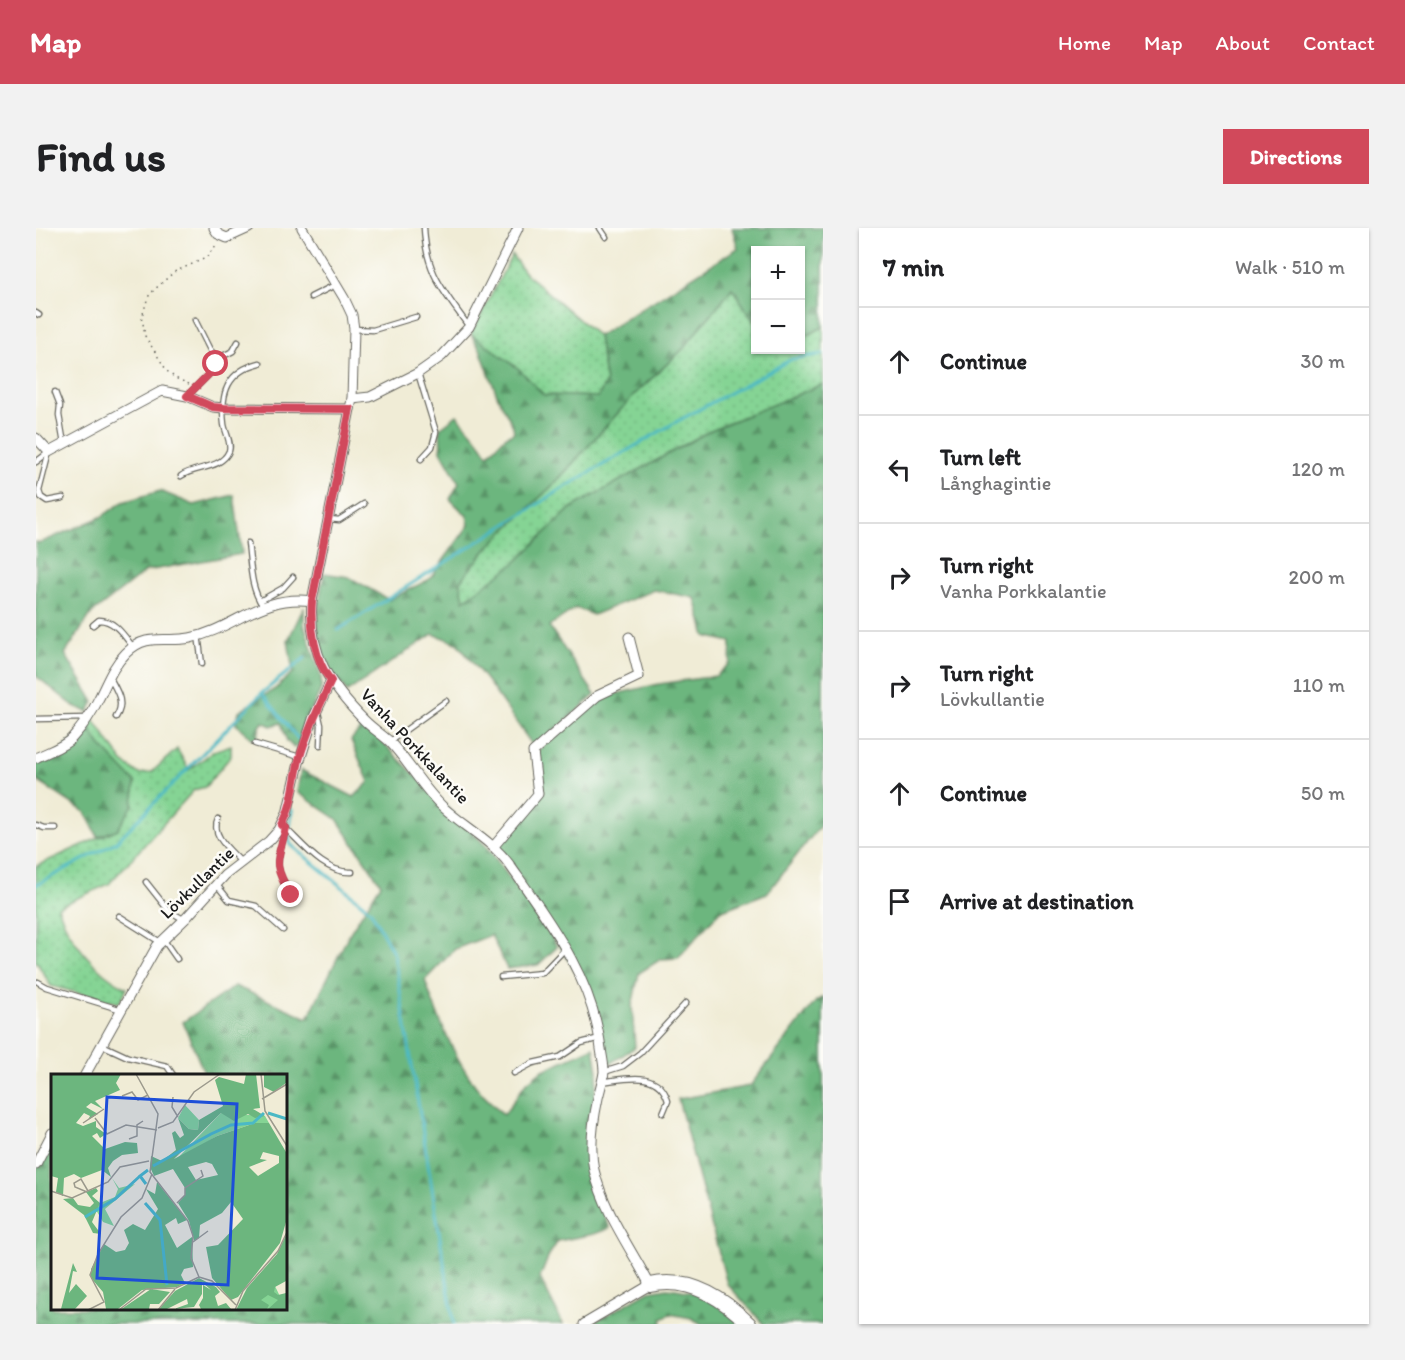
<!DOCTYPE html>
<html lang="en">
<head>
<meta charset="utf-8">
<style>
	body { margin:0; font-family:Itim,sans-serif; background:#f2f2f2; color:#202124 }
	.controls { position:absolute; right:18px; top:18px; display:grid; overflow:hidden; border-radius:0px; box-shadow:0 2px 4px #0004 }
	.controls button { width:54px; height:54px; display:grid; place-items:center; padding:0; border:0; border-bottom:2px solid #e0e0e0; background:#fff; color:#202124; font:30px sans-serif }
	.stop { position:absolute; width:18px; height:18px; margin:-14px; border:4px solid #d1495b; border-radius:50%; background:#fff }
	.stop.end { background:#d1495b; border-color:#fff; box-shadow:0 2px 6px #0008 }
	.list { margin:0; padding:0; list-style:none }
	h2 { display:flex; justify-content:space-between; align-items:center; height:78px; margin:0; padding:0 24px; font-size:26px }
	h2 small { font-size:20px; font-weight:400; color:#757577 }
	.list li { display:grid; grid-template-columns:39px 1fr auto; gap:18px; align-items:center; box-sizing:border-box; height:108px; padding:0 24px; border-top:2px solid #e0e0e0 }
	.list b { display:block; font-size:22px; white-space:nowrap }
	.list p { margin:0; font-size:20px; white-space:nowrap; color:#757577 }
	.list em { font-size:20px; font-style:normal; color:#757577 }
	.icon { flex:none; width:33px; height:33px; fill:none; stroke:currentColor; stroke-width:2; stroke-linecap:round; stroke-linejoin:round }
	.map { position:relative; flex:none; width:787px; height:1096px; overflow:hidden; border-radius:0px }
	header { display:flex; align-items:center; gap:36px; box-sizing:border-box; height:84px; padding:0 30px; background:#d1495b; color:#fff }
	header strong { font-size:28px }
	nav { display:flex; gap:33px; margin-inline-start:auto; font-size:21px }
	.intro { display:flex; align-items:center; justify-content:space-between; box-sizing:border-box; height:144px; padding:0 36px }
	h1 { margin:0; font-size:42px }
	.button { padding:15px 27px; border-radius:0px; background:#d1495b; color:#fff; font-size:21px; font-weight:700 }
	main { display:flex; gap:36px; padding:0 36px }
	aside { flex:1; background:#fff; border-radius:0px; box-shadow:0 2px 4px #0004 }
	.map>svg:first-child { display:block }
	.green { fill:url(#green-dots); stroke:#507858; stroke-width:1.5 }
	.forest { fill:url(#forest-firs); stroke:#44694d; stroke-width:1.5 }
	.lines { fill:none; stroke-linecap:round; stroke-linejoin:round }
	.stream { stroke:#4bb9c5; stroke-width:3 }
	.lane-casing { stroke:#66655d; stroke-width:7 }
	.street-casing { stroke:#66655d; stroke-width:11 }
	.secondary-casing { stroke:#66655d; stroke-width:16 }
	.path { stroke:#66655d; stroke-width:1.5; stroke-dasharray:1.5 4.5; stroke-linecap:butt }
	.lane { stroke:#fff; stroke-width:4.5 }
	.street { stroke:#fff; stroke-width:9 }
	.secondary { stroke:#fff; stroke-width:14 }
	.route { stroke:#d1495b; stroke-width:8 }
	.labels { text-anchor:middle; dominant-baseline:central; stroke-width:5; stroke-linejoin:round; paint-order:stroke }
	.street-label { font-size:18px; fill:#1c1c1c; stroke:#fdfcf7 }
	.inset-river { fill:none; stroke:#4bb9c5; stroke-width:3 }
	.inset-road { fill:none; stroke:#9b998c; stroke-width:1.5 }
	.view { fill:#1d4ed8; fill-opacity:0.15; stroke:#1d4ed8; stroke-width:3 }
	.inset-edge { fill:none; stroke:#1c1c1c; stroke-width:3 }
</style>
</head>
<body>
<header>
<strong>Map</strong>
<nav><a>Home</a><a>Map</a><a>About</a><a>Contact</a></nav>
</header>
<div class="intro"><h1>Find us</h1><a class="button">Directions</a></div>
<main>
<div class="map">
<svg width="787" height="1096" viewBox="0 0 787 1096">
	<defs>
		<pattern id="green-dots" width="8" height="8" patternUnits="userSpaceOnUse" patternTransform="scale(1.5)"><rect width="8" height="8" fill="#85d494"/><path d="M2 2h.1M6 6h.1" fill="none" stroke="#72b57f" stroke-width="1.8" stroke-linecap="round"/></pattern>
		<pattern id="forest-firs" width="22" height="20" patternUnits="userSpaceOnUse" patternTransform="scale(1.5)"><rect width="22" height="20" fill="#6cb67e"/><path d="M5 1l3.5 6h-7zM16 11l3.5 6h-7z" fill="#589366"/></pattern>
	</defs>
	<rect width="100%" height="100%" fill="#fdfcf7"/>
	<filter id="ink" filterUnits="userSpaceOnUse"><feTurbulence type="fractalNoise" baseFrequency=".0167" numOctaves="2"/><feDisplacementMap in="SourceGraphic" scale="12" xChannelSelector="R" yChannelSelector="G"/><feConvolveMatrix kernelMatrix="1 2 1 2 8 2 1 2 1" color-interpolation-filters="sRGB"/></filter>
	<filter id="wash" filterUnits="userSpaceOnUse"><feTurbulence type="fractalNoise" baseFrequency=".008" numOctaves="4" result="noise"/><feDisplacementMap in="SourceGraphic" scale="24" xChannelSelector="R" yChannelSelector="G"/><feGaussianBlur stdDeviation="1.35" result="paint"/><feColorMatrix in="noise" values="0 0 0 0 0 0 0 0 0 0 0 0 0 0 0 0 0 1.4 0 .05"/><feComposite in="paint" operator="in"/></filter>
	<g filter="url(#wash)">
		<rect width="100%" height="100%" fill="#f0ecd6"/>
		<g class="green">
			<path d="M476,27L488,44L562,108L570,154L562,169L508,167L483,141L435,106Z"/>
			<path d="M696,60L719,95L720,122H764L765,105L772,107L787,99V156L675,202L535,280L478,336L428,373L424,353L454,317L520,254L598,167L647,121Z"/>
			<path d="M55,488L87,534L103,546L116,544L141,521L153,542L178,523L195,517V528L169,559L158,562L73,656L22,679C32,711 60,745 91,760L83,775L15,758L0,733V638L82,601L99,554C87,541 45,506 55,488Z"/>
		</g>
		<g class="forest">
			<path d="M696,0H787V99L772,107L765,105L764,22H720L719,95L696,60L647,121L598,167L520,254L454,317L424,353L428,372L478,336L535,280L675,202L787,156V594L731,665L684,683L642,730L625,731L603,745L596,778L599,819L569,839L558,773L462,618L505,568L500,524L562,470L623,456L680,448L694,435L695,414L669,408L659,370L618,362L557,387L540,380L513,398L559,467L499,521L452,454L421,415L397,406L311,464C305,457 297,450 293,443C275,412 282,377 288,345L313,349L353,372L394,351L433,297L431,288L414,271L423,255L405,223L404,200L421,187L440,209L452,227L469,209L478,204L477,198L461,167L444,121L435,106L483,141L508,167L562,169L570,154L562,108L702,20Z"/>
			<path d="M124,263L158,277L198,267L206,326L110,343L55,386L29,426L58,474L52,484L38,478L0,448V314L4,315L65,289L87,274Z"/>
			<path d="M268,379V396L285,449V461L266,502L262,517L258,520L251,513L245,495L235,498L227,494L224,499L221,510H215L200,496L203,483L239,461L257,444L252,412Z"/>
			<path d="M328,496L452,620L515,708L521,719L502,737L471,741L455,707L419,721L389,752C401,788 415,823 436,853C444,866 457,876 468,887L489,856L505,843L558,819L562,844L553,906L558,963L574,1000L558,1006L522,1013L513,1027L504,1050L527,1096H0V943L16,910V1080H249V847H169L147,794L199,758L272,790L313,706L345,656L301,591L261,564L265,542L318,569L333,554L315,512Z"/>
			<path d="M54,501L64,517L99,554L97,577L82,601L62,609L49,584L0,552V535L25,523L47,502Z"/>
			<path d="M787,769V1096H728L691,1056L642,871L714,858L780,773Z"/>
			<path d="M631,1060C668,1063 678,1075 707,1096H666L655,1090L634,1086L626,1090V1096H555L613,1063Z"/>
		</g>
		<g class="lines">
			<g class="stream">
				<path d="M302,402L526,261L640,194L756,131L787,126"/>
				<path d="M262,511L226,465L269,430"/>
				<path d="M254,598L256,582"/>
				<path d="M253,607L254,616L335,683L358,726L418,1096"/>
				<path d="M0,657L80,614L226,465"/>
			</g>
		</g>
	</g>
	<g filter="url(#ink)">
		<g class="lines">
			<g class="lane-casing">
				<g id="lane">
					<path d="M388,0C390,46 408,63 433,99"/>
					<path d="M564,0L570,9"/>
					<path d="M275,69L301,56"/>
					<path d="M0,85L3,87"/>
					<path d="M159,92L174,122L183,130"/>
					<path d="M318,101L337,102L380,89"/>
					<path d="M382,145L400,204L396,219L385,231"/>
					<path d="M19,164L24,177L23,187L28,216"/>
					<path d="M151,168L173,146L183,130L197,123L202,114"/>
					<path d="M13,224L3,263L5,269L11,273L27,270"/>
					<path d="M0,234L13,224"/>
					<path d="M145,248C158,238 185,242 193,223C196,215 189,204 188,196C184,164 192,143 224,135"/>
					<path d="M293,291L303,292L328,276"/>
					<path d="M212,315C215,337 214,360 227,378"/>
					<path d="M224,373L247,360L257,349"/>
					<path d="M57,397L63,392C79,392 88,408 97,419"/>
					<path d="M162,407L166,436"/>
					<path d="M73,448C80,462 90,474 80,489"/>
					<path d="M282,484L285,497L284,517"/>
					<path d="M0,491L52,490"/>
					<path d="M353,514L410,473"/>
					<path d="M219,516L264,529"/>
					<path d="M182,591C174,607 195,623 205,634"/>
					<path d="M0,597L8,600H19"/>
					<path d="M246,597C265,614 288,646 316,644"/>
					<path d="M250,600C241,634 236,636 255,667"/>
					<path d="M110,654L133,683L149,692"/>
					<path d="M180,656L193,672L220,678L247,702"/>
					<path d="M83,688L124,714"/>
					<path d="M127,711L141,731"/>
					<path d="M465,749L506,745L530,720"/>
					<path d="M2,754L11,759L86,782"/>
					<path d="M66,817L92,829L131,838L137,847"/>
					<path d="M568,844L587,838L604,825L650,775"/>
					<path d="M478,845L497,835L524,829L545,815L564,810"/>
					<path d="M565,854C590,851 623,841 632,873L627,885"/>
				</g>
			</g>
			<g class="street-casing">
				<g id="street">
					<path d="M178,0L182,6L191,10L213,0"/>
					<path d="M266,0L308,70L316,87L318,101L316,171L276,373C272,425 293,457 329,493C336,500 345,506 353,513C373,534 387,561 408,580C429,599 456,613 473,636C513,693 557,750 565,821C566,828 568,836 568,844C567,852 564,862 562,870C557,893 553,919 558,942C568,984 594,1019 614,1057L548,1096"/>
					<path d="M316,171L334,169L382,145L406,128L433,99L482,0"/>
					<path d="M0,210L13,224L126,163L151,168L177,179L188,180L314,181"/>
					<path d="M0,530C11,524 28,519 36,510C46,499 56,485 62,472C71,455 76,439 90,425C111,404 129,415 154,410C198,401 225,366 276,373"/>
					<path d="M458,618L502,566L497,524L561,468L603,448L593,409"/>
					<path d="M49,847L121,718L150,690L189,647L233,613L243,602L251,586L263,535L277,491L295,453"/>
					<path d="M0,936L16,905"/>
				</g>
			</g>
			<g class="secondary-casing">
				<path id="secondary" d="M614,1057C653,1048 686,1069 713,1096"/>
			</g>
			<path class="path" d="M153,156L139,150L131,143L109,108L106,89L112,69L118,62L138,44L170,30L181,16"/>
			<use href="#lane" class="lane"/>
			<use href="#street" class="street"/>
			<use href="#secondary" class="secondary"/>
		</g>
	</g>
	<g class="lines" filter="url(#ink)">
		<path class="route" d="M180,136L173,146L151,168L177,179L188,180L314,181L276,373C274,399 278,432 295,453C283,479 271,504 263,532C258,554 257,577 246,597L250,600C241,634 236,636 255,667"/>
	</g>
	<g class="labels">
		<g class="street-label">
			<text transform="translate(379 518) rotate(47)">Vanha Porkkalantie</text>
			<text transform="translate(161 655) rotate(-44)">Lövkullantie</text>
		</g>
	</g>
	<g transform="translate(15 846)">
		<rect width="236" height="236" fill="#f0ecd6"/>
		<path d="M134,31L148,46L147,56L138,55L127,44ZM170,39L214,42L218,49H204L166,62L123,88ZM61,104L68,114L84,110L54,135L63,152L52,148L45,136L49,129L64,123L67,115ZM224,212L235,235L188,236L194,224Z" fill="#85d494"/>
		<path d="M0,0H70L65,9L69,16L44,27L52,35L40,29L35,33L47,40L37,46L39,42L33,39L25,49L32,52L45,47V53L55,60L49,64L46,59L41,62L54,75L74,68L86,69L87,79L71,81L62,87L57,94L60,103L51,96L30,104L23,100L13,104L12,122L5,118L7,104L0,102ZM195,0H205L209,34L202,35L214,42L204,44L197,40L183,47L170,39L123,85L166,62L204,49H218L235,78V148L229,169L187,223L180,226L161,204L155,173L167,171L192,145L180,128L171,139L149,151L148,164L143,167L138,147L127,129L134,121V114L122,95L103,102L99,93L100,82L111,87L125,76L121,59L124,57L129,64L133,61L127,44L138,55L147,56L148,46L172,32L164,6L168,3L193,10ZM212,78L228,82V89L207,102L198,93L216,86L209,85ZM155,88L161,90L167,101L145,106L137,93ZM213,0H235V9L223,18L213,13ZM106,108L136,146L127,150L125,144L114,151L126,174L141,163L142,193L133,195L130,201L134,209L126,213L91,216L67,235H55L52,218L40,204V195L53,170L65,178L74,176L78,169L73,156L82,150L94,156L107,135L95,115L104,120ZM45,114L47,117L41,122L49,129L41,148L50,160L42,159L33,141L12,125L22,124L27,131L39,133L43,129L35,118ZM235,161V207L224,213L223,218L227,221L235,219V235H217L227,226L217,221L210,226L218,231L216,235L185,236L196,214L226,180ZM22,189L26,198L22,197L18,219L25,210L36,222L24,235H10ZM148,204L165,213L169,218L164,222L167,232L175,229L180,235H150L148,231L152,224V211L160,216L151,208V220L143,233L123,235L137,230L136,225L116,235H108L124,217ZM100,215L119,218L108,230H99L98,235L69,236Z" fill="#6cb67e" fill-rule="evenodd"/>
		<path class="inset-river" d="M217,39L236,45M102,92L160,60L180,51L202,49L213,39M95,110L89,102L97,96M94,129L109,146L116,211M34,143L64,125L89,102"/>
		<path class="inset-road" d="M85,0L107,40L99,98L137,147L142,162L140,184L148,203M210,0L214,37L236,72M71,22L81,18L87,26L97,21M122,23L121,33L127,43M211,25L236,10M44,44L56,60L75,51L106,56M32,49L53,35M107,54L122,48L143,18L169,0M78,65L86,62V51L92,47M0,117L21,124L57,108L69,93L98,87M36,118L24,113L23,109L30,105L37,117M126,129L134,121V114L152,102L150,96M142,168L157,157M148,203L161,207L185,231M37,236L53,228L39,201L47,180L70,143L91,124L101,100M68,236L95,215L125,214L148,203M107,236L124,215M184,236L192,217L227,177L236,158"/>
		<path class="view" d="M56,23L186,30L177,211L46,204Z"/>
		<rect width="236" height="236" class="inset-edge"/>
	</g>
</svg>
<div class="controls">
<button>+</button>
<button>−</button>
</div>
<div class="stop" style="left:180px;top:136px"></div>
<div class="stop end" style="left:255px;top:667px"></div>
</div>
<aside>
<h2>7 min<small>Walk · 510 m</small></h2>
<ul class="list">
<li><svg class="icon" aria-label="ahead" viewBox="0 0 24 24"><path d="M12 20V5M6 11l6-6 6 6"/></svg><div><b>Continue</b></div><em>30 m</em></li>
<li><svg class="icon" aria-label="left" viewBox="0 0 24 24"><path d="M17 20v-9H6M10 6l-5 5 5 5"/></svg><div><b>Turn left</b><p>Långhagintie</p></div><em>120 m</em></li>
<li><svg class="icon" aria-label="right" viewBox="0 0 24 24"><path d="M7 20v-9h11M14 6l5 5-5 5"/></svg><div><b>Turn right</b><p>Vanha Porkkalantie</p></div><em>200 m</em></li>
<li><svg class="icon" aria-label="right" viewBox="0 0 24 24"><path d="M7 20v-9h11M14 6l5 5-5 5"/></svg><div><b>Turn right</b><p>Lövkullantie</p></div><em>110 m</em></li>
<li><svg class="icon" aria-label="ahead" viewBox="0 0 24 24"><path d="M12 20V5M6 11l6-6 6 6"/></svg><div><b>Continue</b></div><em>50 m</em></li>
<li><svg class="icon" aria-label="arrive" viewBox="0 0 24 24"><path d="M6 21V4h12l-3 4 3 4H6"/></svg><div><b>Arrive at destination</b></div></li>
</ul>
</aside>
</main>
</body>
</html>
